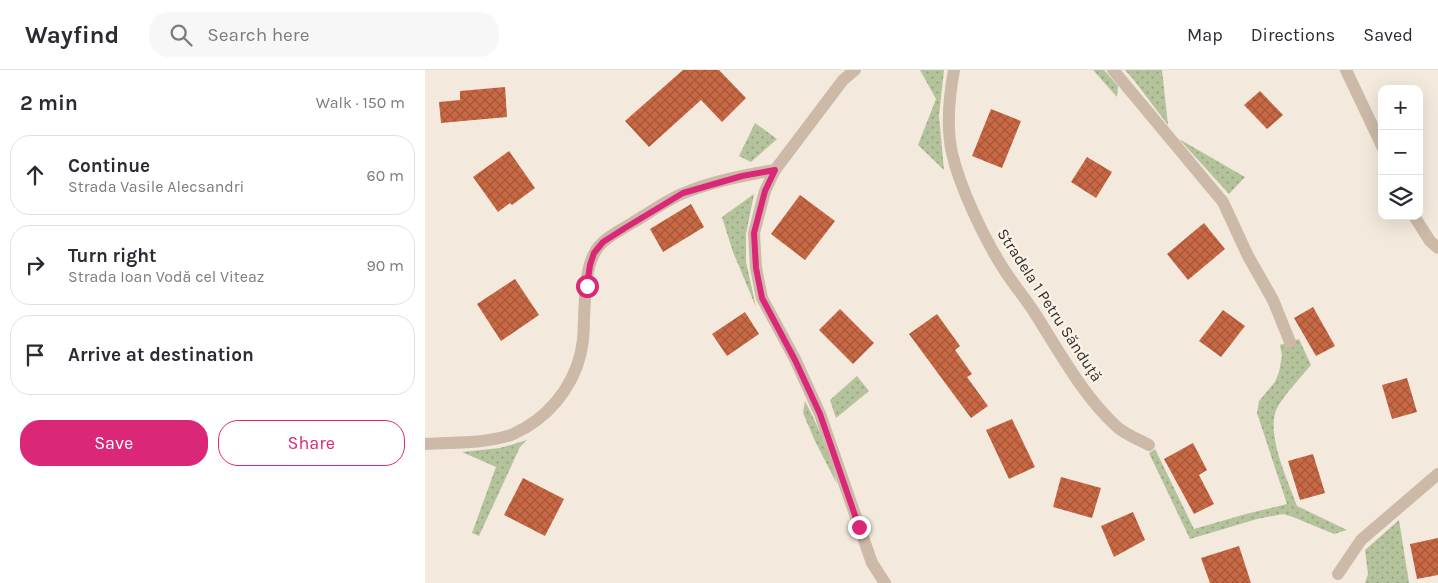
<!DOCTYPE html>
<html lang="en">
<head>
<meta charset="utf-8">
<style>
	body { margin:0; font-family:Karla,sans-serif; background:#f7f7f7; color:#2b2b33 }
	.controls { position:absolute; right:15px; top:15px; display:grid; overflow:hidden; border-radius:10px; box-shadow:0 5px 20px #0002 }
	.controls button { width:45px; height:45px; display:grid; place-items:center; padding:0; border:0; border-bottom:1px solid #e1e1e2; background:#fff; color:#2b2b33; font:25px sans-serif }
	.stop { position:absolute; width:15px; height:15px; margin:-11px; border:4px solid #db2777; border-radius:50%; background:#fff }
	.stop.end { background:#db2777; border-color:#fff; box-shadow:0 1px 5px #0008 }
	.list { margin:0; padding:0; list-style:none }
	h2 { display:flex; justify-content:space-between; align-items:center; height:65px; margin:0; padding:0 20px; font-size:21px }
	h2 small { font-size:16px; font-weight:400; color:#7c7c81 }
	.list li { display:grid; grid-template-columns:32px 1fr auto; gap:15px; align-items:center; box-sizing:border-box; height:80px; margin:0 10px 10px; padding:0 10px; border:1px solid #e1e1e2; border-radius:20px }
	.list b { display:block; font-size:19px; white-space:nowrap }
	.list p { margin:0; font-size:16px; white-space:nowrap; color:#7c7c81 }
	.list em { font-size:16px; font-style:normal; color:#7c7c81 }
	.actions { display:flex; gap:10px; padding:15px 20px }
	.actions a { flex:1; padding:11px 0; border:1px solid #db2777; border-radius:20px; text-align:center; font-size:18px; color:#db2777 }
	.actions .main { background:#db2777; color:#fff }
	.icon { flex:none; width:28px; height:28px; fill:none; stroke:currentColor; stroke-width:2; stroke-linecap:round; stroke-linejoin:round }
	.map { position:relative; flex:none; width:1013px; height:513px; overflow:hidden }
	header { display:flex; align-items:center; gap:30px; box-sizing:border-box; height:70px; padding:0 25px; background:#fff; border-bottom:1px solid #e1e1e2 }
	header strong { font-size:24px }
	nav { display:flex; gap:28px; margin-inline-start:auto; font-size:18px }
	.search { width:350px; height:45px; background:#f7f7f7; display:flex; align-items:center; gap:12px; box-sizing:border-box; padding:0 18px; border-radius:20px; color:#7c7c81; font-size:19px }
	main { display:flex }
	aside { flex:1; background:#fff }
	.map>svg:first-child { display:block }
	.green { fill:url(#green-dots) }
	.building { fill:url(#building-cross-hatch) }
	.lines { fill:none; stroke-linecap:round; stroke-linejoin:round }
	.minor { stroke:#ccb9a8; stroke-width:12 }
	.route { stroke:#db2777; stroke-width:6 }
	.labels { text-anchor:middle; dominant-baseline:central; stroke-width:4.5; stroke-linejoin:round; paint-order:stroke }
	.street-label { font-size:16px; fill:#382e28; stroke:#faf3e9 }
</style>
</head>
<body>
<header>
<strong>Wayfind</strong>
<div class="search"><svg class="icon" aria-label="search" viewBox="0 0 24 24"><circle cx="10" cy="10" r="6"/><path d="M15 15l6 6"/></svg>Search here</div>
<nav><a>Map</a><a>Directions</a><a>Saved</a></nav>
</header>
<main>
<aside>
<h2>2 min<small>Walk · 150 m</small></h2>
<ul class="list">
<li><svg class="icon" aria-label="ahead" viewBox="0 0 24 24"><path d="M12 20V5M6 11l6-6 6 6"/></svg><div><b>Continue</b><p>Strada Vasile Alecsandri</p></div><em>60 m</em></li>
<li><svg class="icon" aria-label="right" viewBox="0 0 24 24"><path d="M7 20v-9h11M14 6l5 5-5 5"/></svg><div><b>Turn right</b><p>Strada Ioan Vodă cel Viteaz</p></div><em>90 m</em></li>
<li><svg class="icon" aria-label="arrive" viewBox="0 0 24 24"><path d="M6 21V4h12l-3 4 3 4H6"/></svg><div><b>Arrive at destination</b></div></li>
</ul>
<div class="actions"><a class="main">Save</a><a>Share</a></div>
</aside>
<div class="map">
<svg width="1013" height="513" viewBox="0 0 1013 513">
	<defs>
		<pattern id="green-dots" width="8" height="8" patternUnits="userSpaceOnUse" patternTransform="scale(1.25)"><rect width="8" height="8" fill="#b5c39c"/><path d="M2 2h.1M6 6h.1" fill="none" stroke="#949f7f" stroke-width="1.8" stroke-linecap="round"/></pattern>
		<pattern id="building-cross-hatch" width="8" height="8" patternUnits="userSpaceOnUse" patternTransform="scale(1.25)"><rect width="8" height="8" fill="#c96844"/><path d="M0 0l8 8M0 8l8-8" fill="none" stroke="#a45639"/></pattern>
	</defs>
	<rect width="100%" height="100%" fill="#f3e9dc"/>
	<g class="green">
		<path d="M495,0H519L514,46L519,100L493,75L511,29Z"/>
		<path d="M668,0H679L693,16L692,27Z"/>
		<path d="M700,0H737L743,55L708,9Z"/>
		<path d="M330,53L352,69L326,92L314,86Z"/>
		<path d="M754,69L820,107L804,124Z"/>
		<path d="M329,124L321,164V192L331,237L308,182L297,147Z"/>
		<path d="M874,269L886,295C876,307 859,325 852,338C840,363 863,411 872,436L922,460L909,464L868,447L858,444L832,449L765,469L724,383L730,379L769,459L821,444L862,434L832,343L834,331L850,312L854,302L857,286L855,275Z"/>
		<path d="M432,306L444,321L411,348L405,330Z"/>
		<path d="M380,331C394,358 405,384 412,414L390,371L378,343Z"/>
		<path d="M102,370L95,377L54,466L47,463L71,397L37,382L75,378Z"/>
		<path d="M974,450L984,513H940L943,504L940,480Z"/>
	</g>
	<g class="building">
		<path d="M258,0H294L321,28L297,52L276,30L224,77L200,51Z"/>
		<path d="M80,17L82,47L16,53L14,32L35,30V21Z"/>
		<path d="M835,21L858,45L842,59L819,35Z"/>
		<path d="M566,39L596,51L577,98L547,86Z"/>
		<path d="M84,81L110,118L87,135L85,133L73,142L48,107Z"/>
		<path d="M662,87L687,102L671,128L646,112Z"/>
		<path d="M375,125L410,151L380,190L346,164Z"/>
		<path d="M266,134L279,157L238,182L225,159Z"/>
		<path d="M779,153L800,179L763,210L742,184Z"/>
		<path d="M90,209L114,245L76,271L52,234Z"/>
		<path d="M888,237L910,276L891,286L869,248Z"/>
		<path d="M415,239L449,273L428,294L394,260Z"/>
		<path d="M798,240L820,256L796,287L774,271Z"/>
		<path d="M320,242L334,264L302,286L287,264Z"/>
		<path d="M512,244L535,276L530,280L547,304L542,307L563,336L546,348L484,264Z"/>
		<path d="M982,308L992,342L967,349L957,315Z"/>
		<path d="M587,349L610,397L584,409L561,360Z"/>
		<path d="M768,373L782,400L774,405L789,434L769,444L739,389Z"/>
		<path d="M888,384L900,423L875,430L863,391Z"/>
		<path d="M636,407L676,418L667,448L628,437Z"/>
		<path d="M98,408L139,429L120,466L79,445Z"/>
		<path d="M708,442L720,470L689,487L676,456Z"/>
		<path d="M1013,468V505L992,509L985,474Z"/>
		<path d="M814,476L826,513H785L776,488Z"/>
	</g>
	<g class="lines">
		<g class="minor">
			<path d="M529,0C524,27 521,56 527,83C535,118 559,168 578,198C588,214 601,229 611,245C635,283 657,324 691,356C699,364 713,369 724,375"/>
			<path d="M688,0L798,132L823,186L848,230L865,272"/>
			<path d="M921,0L957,76"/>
			<path d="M350,100L340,121L329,163L331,198L337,228L370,289L395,344L447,493L460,513"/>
			<path d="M989,146L1005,171L1013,178"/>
			<path d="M0,374C29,372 58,374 86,365C91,363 95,360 100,358C131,340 154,307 158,270C160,246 158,204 169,184C175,170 194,161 207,153C223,144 241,130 259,123C288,111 320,105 350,100L418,10L430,0"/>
			<path d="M913,504L936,470L1013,404"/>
		</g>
	</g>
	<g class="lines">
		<path class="route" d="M162,216L165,195L169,183L178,172L200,158L258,123L317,106L350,100L340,121L329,163L331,198L337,228L370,290L395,344L434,457"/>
	</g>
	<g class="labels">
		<g class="street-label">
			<text transform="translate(625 235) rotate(57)">Stradela 1 Petru Sănduță</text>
		</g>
	</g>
</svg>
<div class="controls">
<button>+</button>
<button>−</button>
<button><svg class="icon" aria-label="layers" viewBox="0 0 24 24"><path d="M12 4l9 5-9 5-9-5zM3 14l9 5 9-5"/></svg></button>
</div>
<div class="stop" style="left:162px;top:216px"></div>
<div class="stop end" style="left:434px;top:457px"></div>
</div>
</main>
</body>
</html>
